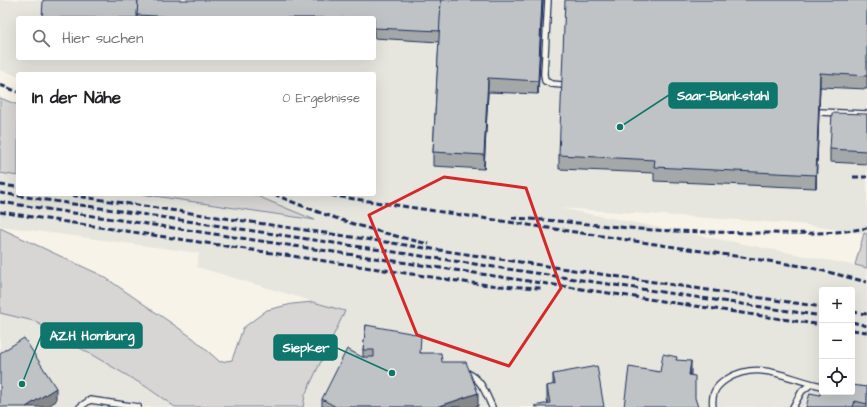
<!DOCTYPE html>
<html lang="de">
<head>
<meta charset="utf-8">
<style>
	body { margin:0; font-family:"Architects Daughter",sans-serif; background:#f2f2f2; color:#202124 }
	.controls { position:absolute; right:12px; bottom:12px; display:grid; overflow:hidden; border-radius:4px; box-shadow:0 4px 16px #0002 }
	.controls button { width:36px; height:36px; display:grid; place-items:center; padding:0; border:0; border-bottom:1px solid #e0e0e0; background:#fff; color:#202124; font:20px sans-serif }
	.list { margin:0; padding:0; list-style:none }
	h2 { display:flex; justify-content:space-between; align-items:center; height:52px; margin:0; padding:0 16px; font-size:17px }
	h2 small { font-size:13px; font-weight:400; color:#757577 }
	.icon { flex:none; width:22px; height:22px; fill:none; stroke:currentColor; stroke-width:2; stroke-linecap:round; stroke-linejoin:round }
	.map { position:relative; flex:none; width:867px; height:407px; overflow:hidden }
	.search { position:absolute; background:#fff; box-shadow:0 4px 16px #0002; left:16px; top:16px; width:360px; height:44px; display:flex; align-items:center; gap:10px; box-sizing:border-box; padding:0 14px; border-radius:4px; color:#757577; font-size:15px }
	.panel { position:absolute; background:#fff; box-shadow:0 4px 16px #0002; left:16px; top:72px; width:360px; height:124px; border-radius:4px }
	.map>svg:first-child { display:block }
	.built { fill:#e6e5de; fill-rule:evenodd }
	.green { fill:#d7d6d4; stroke:#798299 }
	.lines { fill:none; stroke-linecap:round; stroke-linejoin:round }
	.service-casing { stroke:#1b2f5e; stroke-width:8 }
	.service { stroke:#f7f3e8; stroke-width:5.5 }
	.rail { stroke:#1b2f5e; stroke-width:3; stroke-dasharray:6 3; stroke-linecap:butt }
	.wall { fill:#a5a8a9; stroke:#1b2f5e }
	.shaded-wall { fill:#86888a; stroke:#1b2f5e }
	.building { fill:#c0c3c5; stroke:#1b2f5e }
	.marked { fill:none; stroke:#d62828; stroke-width:3; stroke-linejoin:round }
	.leader { fill:none; stroke:#0f766e; stroke-width:1.5 }
	.callout-dot { fill:#0f766e; stroke:#f7f3e8; stroke-width:1.5 }
	.callout { fill:#0f766e; stroke:#0f766e; stroke-width:1.5 }
	.callout-label { font-size:13px; text-anchor:middle; font-weight:bold; fill:#fff }
</style>
</head>
<body>
<div class="map">
<svg width="867" height="407" viewBox="0 0 867 407">
	<rect width="100%" height="100%" fill="#f7f3e8"/>
	<filter id="ink" filterUnits="userSpaceOnUse"><feTurbulence type="fractalNoise" baseFrequency=".025" numOctaves="2"/><feDisplacementMap in="SourceGraphic" scale="8" xChannelSelector="R" yChannelSelector="G"/><feConvolveMatrix kernelMatrix="1 2 1 2 8 2 1 2 1" color-interpolation-filters="sRGB"/></filter>
	<g filter="url(#ink)">
		<g class="built">
			<path d="M0,0H867V234L800,224L559,208L867,268V407H303L305,395L345,311L197,267L199,253L0,226V173L18,176V194H141L312,220L252,194H374V74H18V76L0,70ZM18,18H374V58H18ZM822,290H852V392H822Z"/>
			<path d="M0,313L34,321L145,386L175,407H0Z"/>
		</g>
		<g class="green">
			<path d="M0,98L18,105V176L0,173Z"/>
			<path d="M141,194H252L315,220Z"/>
			<path d="M0,228L103,276L193,338L220,362L232,360L243,328L267,310L292,304L313,302L345,311L305,395L303,407H175L145,386L34,321L0,313Z"/>
			<path d="M864,233L867,234V268L855,265Z"/>
		</g>
		<g class="lines">
			<g class="service-casing">
				<g id="service">
					<path d="M548,0L544,74L545,81L552,84L562,85"/>
					<path d="M819,112L867,114"/>
					<path d="M465,372C481,377 486,394 492,407"/>
					<path d="M80,407L90,400L138,407"/>
					<path d="M713,407C711,393 716,386 727,379C760,359 789,380 822,386"/>
					<path d="M793,407L802,391L811,384"/>
				</g>
			</g>
			<use href="#service" class="service"/>
			<g class="rail">
				<path d="M0,85L18,92"/>
				<path d="M853,177H867"/>
				<path d="M0,185L18,187"/>
				<path d="M0,193L822,316"/>
				<path d="M63,194L822,307"/>
				<path d="M274,194C323,216 376,232 429,244"/>
				<path d="M322,194L808,267L867,282"/>
				<path d="M0,202L822,325"/>
				<path d="M0,212L471,283L499,286L542,288"/>
				<path d="M512,218C554,220 597,225 639,229C678,232 716,232 755,233C793,233 830,235 867,228"/>
				<path d="M852,312L867,314"/>
				<path d="M852,322L867,326"/>
				<path d="M852,330L867,332"/>
			</g>
		</g>
		<g class="wall">
			<path d="M543,0L538,94L488,92L484,169L433,166V152L439,42L374,38V18H42Z"/>
			<path d="M867,0V89L820,87L816,188L654,181V173L559,169V155Z"/>
			<path d="M867,114V164L830,162V149Z"/>
			<path d="M366,325L421,353L442,362L478,406L476,407H322V399L363,357V350Z"/>
			<path d="M553,374L604,407L548,404L547,399V386L553,385Z"/>
			<path d="M867,387V407H806L820,395Z"/>
		</g>
		<g class="shaded-wall">
			<path d="M542,0H543L538,94V81Z"/>
			<path d="M820,73V87L816,188V175Z"/>
			<path d="M488,78V92L484,169V155Z"/>
			<path d="M691,361V375L689,389V375Z"/>
			<path d="M56,388V401L47,407H26Z"/>
			<path d="M478,393V406L476,407H437Z"/>
		</g>
		<g class="building">
			<path d="M43,0H138L137,18H42Z"/>
			<path d="M138,0H441L440,31L374,28V18H195L137,15Z"/>
			<path d="M441,0H542L538,81L488,78L484,155L433,152Z"/>
			<path d="M565,0H867V76L820,73L816,175L654,167L655,160L559,155Z"/>
			<path d="M832,113L867,114V151L830,149Z"/>
			<path d="M366,325L421,335L420,353H441L442,362H466L478,393L437,407H336L322,399L347,349L362,357H374V350H363Z"/>
			<path d="M24,338L56,388L26,407H0V353Z"/>
			<path d="M663,354L677,357L676,360L691,361L689,375L695,376V398L698,407H624L629,367L660,372Z"/>
			<path d="M597,366L604,407H535L534,406L550,403L547,386L555,384L553,374Z"/>
			<path d="M822,381V392H852V385L867,387V404L855,401L853,407H806L810,393L820,395Z"/>
		</g>
	</g>
	<path class="marked" d="M444,177L526,188L561,288L509,366L417,335L369,215Z"/>
	<path class="leader" d="M620 127L669 95M22 384L41 336M392 373L337 348"/>
	<g class="callout-dot">
		<circle cx="620" cy="127" r="4"/>
		<circle cx="22" cy="384" r="4"/>
		<circle cx="392" cy="373" r="4"/>
	</g>
	<g class="callout">
		<rect x="669" y="83" width="108" height="25" rx="4"/>
		<rect x="41" y="323" width="101" height="25" rx="4"/>
		<rect x="274" y="335" width="63" height="25" rx="4"/>
	</g>
	<g class="callout-label">
		<text x="723" y="100">Saar-Blankstahl</text>
		<text x="92" y="340">AZH Homburg</text>
		<text x="306" y="352">Siepker</text>
	</g>
</svg>
<div class="controls">
<button>+</button>
<button>−</button>
<button><svg class="icon" aria-label="locate" viewBox="0 0 24 24"><circle cx="12" cy="12" r="6"/><path d="M12 2v4M12 18v4M2 12h4M18 12h4"/></svg></button>
</div>
<div class="search"><svg class="icon" aria-label="search" viewBox="0 0 24 24"><circle cx="10" cy="10" r="6"/><path d="M15 15l6 6"/></svg>Hier suchen</div>
<section class="panel">
<h2>In der Nähe<small>0 Ergebnisse</small></h2>
<ul class="list">
</ul>
</section>
</div>
</body>
</html>
